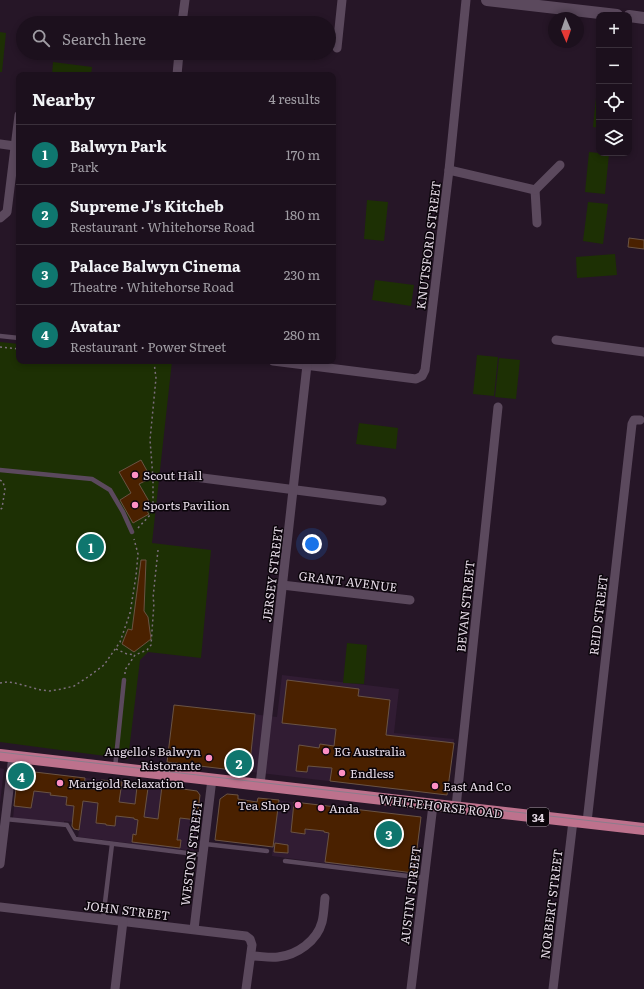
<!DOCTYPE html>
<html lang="en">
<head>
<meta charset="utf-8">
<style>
	body { margin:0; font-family:Literata,serif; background:#291e2a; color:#f1f3f6 }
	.controls { position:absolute; right:12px; top:12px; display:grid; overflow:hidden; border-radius:8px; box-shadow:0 2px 6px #0003 }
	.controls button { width:36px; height:36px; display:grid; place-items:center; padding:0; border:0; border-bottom:1px solid #3a303b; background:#1c101d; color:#f1f3f6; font:20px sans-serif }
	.compass { position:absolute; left:548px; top:12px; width:36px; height:36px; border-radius:50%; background:#1c101d; box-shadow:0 2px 6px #0003; rotate:178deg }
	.you { position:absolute; left:312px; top:544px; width:14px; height:14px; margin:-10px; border:3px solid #fff; border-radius:50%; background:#1a73e8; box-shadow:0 0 0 6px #1a73e833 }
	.badge { display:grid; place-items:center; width:26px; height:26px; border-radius:50%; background:#0f766e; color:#fff; font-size:13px; font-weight:700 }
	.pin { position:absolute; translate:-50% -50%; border:2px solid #fff; box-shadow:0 1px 4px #0006 }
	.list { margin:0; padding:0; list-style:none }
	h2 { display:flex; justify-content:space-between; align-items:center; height:52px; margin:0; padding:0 16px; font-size:17px }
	h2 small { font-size:13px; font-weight:400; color:#a09da4 }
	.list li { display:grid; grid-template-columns:26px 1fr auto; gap:12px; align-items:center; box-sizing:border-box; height:60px; padding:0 16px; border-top:1px solid #3a303b }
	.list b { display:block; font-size:15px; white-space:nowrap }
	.list p { margin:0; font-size:13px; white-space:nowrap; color:#a09da4 }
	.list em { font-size:13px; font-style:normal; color:#a09da4 }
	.icon { flex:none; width:22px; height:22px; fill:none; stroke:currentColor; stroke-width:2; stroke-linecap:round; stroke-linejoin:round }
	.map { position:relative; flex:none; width:644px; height:989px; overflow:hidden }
	.search { position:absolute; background:#1c101d; box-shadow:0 2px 6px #0003; left:16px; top:16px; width:320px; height:44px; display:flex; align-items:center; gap:10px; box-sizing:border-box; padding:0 14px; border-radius:22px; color:#a09da4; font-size:15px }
	.panel { position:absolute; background:#1c101d; box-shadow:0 2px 6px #0003; left:16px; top:72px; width:320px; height:292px; border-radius:8px }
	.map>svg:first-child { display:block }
	.built { fill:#311c33 }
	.green { fill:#1d3004 }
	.building { fill:#4a2100; stroke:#6a5343 }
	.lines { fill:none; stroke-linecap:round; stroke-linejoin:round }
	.path { stroke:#7d6f7e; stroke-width:1.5; stroke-dasharray:2 3; stroke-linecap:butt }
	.lane { stroke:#5b495d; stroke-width:4.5 }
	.street { stroke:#5b495d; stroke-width:9 }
	.secondary { stroke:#5b495d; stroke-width:12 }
	.primary { stroke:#bd728d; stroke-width:12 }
	.tram { stroke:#8b7d8c; stroke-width:1 }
	.poi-dot { fill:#fb8fc5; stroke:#0b050b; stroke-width:1.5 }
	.labels { text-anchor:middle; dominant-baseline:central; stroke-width:3; stroke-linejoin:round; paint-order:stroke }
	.shield { fill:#0b050b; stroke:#a49aa4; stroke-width:1 }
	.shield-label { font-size:11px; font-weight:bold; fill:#e5dae6 }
	.street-label { font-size:12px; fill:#e5dae6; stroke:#0b050b }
	.poi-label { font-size:12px; fill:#e5dae6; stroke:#0b050b; text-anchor:start }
</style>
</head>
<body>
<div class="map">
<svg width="644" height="989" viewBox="0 0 644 989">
	<rect width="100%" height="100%" fill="#261627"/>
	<g class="built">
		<path d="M282,675L399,689L394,733L454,739L447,795L167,762L174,705L277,717Z"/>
		<path d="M0,768L4,769L0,803Z"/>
		<path d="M18,770L197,791L200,795L194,851L78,837L80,823L64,821V823L13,818Z"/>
		<path d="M227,794L238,795V799L257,802L258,798L362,810L354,867L272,856L273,847L215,840L220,799Z"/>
	</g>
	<g class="green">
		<path d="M117,19L137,21V23H116Z"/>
		<path d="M0,32L6,33L2,72H0Z"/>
		<path d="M113,53H134L133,60L113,58Z"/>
		<path d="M53,62L92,67L91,75H52Z"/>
		<path d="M597,88H599V128L593,127Z"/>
		<path d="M589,152L609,154L605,194L585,192Z"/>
		<path d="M367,200L388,202L384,241L364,239Z"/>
		<path d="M588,202L608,204L603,244L583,241Z"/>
		<path d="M615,254L617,275L577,278L576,257Z"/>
		<path d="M375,280L414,285L411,306L372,300Z"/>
		<path d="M0,342L19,344V361H172L152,543L211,550L201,658L148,652L140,660L128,759L0,742Z"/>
		<path d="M477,355L498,357L494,396L473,394Z"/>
		<path d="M499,358L520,360L516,399L495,397Z"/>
		<path d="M359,423L398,428L396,449L356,444Z"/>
		<path d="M347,643L367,645L364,684L343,683Z"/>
	</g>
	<g class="building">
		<path d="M629,238L644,240V249L628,247Z"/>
		<path d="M141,460L151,478L139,484L150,503L144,507L149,514L133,523L120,500L131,493L119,472Z"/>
		<path d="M141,560H146L144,611L148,617L151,639L134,652L122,644L128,629L132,630Z"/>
		<path d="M287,680L359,689L358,696L390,700L386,735L454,743L447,795L330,781L332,768L308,766L307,772L296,771L299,745L319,748L320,744L334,746L336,729L282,723Z"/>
		<path d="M174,705L255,714L249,772L167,762Z"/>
		<path d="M18,770L85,778L84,788L100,790L101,780L122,782L119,802L135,804L137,787L148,788L144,817L158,819L162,786L197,791L200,795L197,820L180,818L177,840H181L180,848L132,842L133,834L136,835L138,820L134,819V818L116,816L115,826L106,825V824L96,823L98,803L83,801L79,830L74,829L72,826L74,806L66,805L67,797L50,795L51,793L34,791L31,808L14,806Z"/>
		<path d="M227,794L238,795V799L257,802L258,798L279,800L273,847L215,840L220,799Z"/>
		<path d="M294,802L421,817L414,873L325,862L329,833L324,832V831L305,829V834L291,832Z"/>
		<path d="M275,843L288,845V853L274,852Z"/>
	</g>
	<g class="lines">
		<g class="path">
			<path d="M0,347L19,349"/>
			<path d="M153,478L179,477"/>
			<path d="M0,480L3,482L5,489L2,508L0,510"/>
			<path d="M138,528L151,514L153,506V478L150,440L156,378L154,362L148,361"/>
			<path d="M116,649L127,654L135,655"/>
			<path d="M125,674V670L135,655L147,650L151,645L154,603L153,598L158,550"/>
			<path d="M0,683L7,682L15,683L41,690L50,691L62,689L74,686L88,677L104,665L120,642L130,613L136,576L138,554L134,539"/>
		</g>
		<g class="lane">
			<path d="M0,336L19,338"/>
			<path d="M0,470L92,479L110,490L123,512L132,532"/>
			<path d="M115,768L124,680"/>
			<path d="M5,819L67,825L75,839L203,855"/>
			<path d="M205,844L267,851"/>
			<path d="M285,861L424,878"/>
			<path d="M103,919L112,844"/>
		</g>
		<g class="street">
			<path d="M182,23L185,0"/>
			<path d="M337,48L342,0"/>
			<path d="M177,75L179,53"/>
			<path d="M0,144L15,146"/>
			<path d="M449,170L535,190L537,223"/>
			<path d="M535,190L560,165"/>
			<path d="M0,218L7,212L19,115"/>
			<path d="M556,340L644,352"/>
			<path d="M273,361L416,379L422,376L425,370L449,170L466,0"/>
			<path d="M187,476L382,501"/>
			<path d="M282,585L410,600"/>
			<path d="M260,785L307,365"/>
			<path d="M456,807L498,407"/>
			<path d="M587,822L632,424L634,420H640"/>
			<path d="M0,864L13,756"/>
			<path d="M0,907L246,936L250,939L252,945L246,989"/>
			<path d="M194,929L212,779"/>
			<path d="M251,956C260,956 269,958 278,957C297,955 317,941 322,922C324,914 324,906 325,898"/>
			<path d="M115,989L123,921"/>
			<path d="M411,989L433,805"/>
			<path d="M553,989L573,821"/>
		</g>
		<g class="secondary">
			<path d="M487,0L617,15"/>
			<path d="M629,16L644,18"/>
		</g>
		<path class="primary" d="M0,755L644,829"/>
		<path class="tram" d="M0,752L644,827"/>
	</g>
	<g class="poi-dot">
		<circle cx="135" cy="475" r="4"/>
		<circle cx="135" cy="505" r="4"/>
		<circle cx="326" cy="751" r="4"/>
		<circle cx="209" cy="758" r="4"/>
		<circle cx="342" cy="773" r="4"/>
		<circle cx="60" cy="783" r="4"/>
		<circle cx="435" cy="786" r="4"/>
		<circle cx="298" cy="805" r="4"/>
		<circle cx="321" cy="808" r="4"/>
	</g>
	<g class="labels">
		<rect class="shield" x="527" y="808" width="22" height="18" rx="3"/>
		<g class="shield-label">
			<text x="538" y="817">34</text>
		</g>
		<g class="street-label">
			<text transform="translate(428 245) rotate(-83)">KNUTSFORD STREET</text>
			<text transform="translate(272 574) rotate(-83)">JERSEY STREET</text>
			<text transform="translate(348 581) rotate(7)">GRANT AVENUE</text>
			<text transform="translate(465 606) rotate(-84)">BEVAN STREET</text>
			<text transform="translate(598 615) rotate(-83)">REID STREET</text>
			<text transform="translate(441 806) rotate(7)">WHITEHORSE ROAD</text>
			<text transform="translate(191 853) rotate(-83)">WESTON STREET</text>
			<text transform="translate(410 895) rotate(-83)">AUSTIN STREET</text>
			<text transform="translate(551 904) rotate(-83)">NORBERT STREET</text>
			<text transform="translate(127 910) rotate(7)">JOHN STREET</text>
		</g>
		<g class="poi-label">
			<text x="143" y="475">Scout Hall</text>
			<text x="143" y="505">Sports Pavilion</text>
			<text x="201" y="751" text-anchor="end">Augello's Balwyn<tspan x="201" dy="14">Ristorante</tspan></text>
			<text x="334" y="751">EG Australia</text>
			<text x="350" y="773">Endless</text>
			<text x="68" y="783">Marigold Relaxation</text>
			<text x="443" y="786">East And Co</text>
			<text x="290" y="805" text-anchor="end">Tea Shop</text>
			<text x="329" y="808">Anda</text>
		</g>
	</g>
</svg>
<div class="controls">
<button>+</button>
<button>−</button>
<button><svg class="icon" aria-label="locate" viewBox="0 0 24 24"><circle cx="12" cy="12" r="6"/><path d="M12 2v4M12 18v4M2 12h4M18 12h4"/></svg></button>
<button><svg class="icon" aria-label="layers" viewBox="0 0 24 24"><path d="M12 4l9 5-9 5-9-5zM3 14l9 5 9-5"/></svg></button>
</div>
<svg class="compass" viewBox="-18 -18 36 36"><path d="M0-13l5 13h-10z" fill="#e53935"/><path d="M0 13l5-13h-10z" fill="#a09da4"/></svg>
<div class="you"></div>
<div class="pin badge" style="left:91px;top:547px">1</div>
<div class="pin badge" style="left:239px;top:763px">2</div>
<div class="pin badge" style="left:389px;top:834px">3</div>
<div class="pin badge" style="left:21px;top:776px">4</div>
<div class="search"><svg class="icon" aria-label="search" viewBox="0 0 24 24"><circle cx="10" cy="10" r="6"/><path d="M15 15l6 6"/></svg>Search here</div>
<section class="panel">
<h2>Nearby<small>4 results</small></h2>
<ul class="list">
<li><span class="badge">1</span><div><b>Balwyn Park</b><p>Park</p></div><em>170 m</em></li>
<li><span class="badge">2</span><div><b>Supreme J's Kitcheb</b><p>Restaurant · Whitehorse Road</p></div><em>180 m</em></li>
<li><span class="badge">3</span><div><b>Palace Balwyn Cinema</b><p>Theatre · Whitehorse Road</p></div><em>230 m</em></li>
<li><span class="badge">4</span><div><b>Avatar</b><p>Restaurant · Power Street</p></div><em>280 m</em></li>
</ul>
</section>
</div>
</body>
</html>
